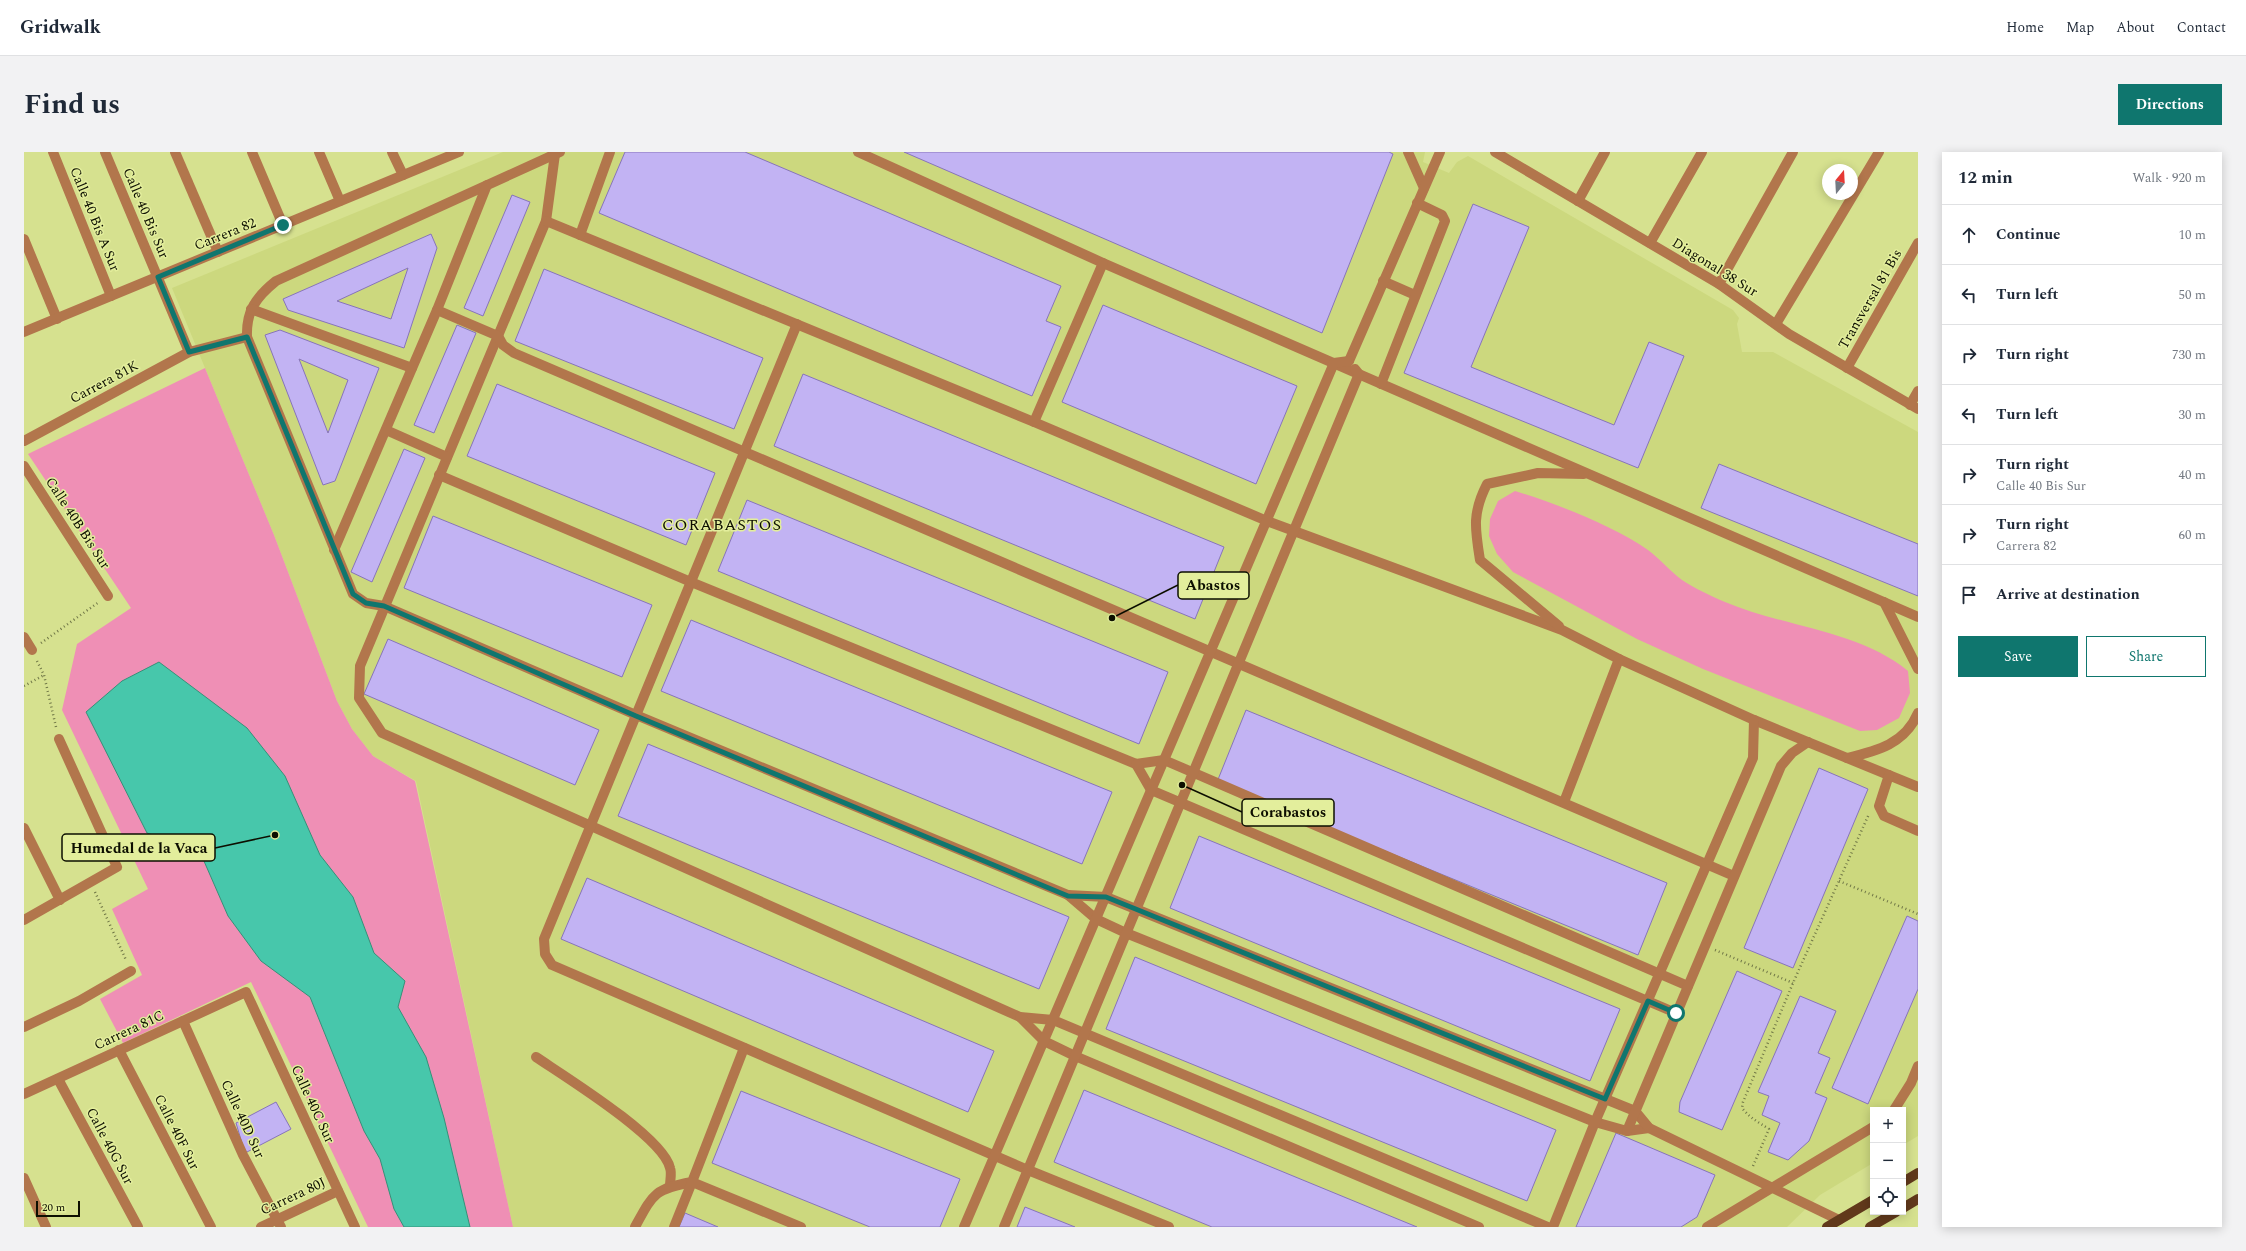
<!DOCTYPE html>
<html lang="en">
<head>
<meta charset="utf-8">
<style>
	body { margin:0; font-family:Spectral,serif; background:#f2f2f3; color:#1f2937 }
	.controls { position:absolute; right:12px; bottom:12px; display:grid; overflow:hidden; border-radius:0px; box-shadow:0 2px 10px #0003 }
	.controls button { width:36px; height:36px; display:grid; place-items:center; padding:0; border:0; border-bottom:1px solid #e0e1e3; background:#fff; color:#1f2937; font:20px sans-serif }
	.compass { position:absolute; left:1798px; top:12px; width:36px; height:36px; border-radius:50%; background:#fff; box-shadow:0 2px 10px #0003; rotate:18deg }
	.scale { position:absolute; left:12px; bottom:10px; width:44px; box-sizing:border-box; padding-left:4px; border:2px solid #0d0f00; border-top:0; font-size:11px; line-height:14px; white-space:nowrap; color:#0d0f00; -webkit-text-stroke:3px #e3ee9c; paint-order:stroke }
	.stop { position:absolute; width:12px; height:12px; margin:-9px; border:3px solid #0f766e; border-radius:50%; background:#fff }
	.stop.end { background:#0f766e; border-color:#fff; box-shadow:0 1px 4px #0008 }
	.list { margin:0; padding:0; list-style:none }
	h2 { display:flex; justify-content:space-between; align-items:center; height:52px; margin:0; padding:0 16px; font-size:17px }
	h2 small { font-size:13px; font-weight:400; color:#747a83 }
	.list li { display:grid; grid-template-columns:26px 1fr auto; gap:12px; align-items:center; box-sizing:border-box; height:60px; padding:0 16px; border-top:1px solid #e0e1e3 }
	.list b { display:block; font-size:15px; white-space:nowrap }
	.list p { margin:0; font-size:13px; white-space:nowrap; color:#747a83 }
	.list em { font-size:13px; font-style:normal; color:#747a83 }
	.actions { display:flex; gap:8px; padding:12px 16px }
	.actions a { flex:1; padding:9px 0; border:1px solid #0f766e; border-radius:0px; text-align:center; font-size:14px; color:#0f766e }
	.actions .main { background:#0f766e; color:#fff }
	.icon { flex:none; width:22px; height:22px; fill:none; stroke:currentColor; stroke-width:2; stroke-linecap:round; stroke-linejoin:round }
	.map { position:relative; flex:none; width:1894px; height:1075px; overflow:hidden; border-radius:0px }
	header { display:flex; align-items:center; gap:24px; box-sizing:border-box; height:56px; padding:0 20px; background:#fff; border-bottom:1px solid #e0e1e3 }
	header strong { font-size:19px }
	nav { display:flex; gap:22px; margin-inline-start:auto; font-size:14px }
	.intro { display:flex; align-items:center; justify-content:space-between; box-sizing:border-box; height:96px; padding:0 24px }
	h1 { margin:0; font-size:28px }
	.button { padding:10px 18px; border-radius:0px; background:#0f766e; color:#fff; font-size:14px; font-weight:700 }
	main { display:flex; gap:24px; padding:0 24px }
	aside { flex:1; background:#fff; border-radius:0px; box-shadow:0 2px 10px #0003 }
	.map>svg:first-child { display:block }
	.built { fill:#ccd87e }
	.green { fill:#ef8fb5 }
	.water { fill:#47c7ab; stroke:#369078 }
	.building { fill:#c2b3f3; stroke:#8774ba; fill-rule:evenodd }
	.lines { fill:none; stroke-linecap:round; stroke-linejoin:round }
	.path { stroke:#707747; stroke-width:2.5; stroke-dasharray:1 3; stroke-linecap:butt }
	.minor { stroke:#b2764c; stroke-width:10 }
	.major { stroke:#61391b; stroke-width:10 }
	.route { stroke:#0f766e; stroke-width:5 }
	.labels { text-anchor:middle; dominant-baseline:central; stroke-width:3; stroke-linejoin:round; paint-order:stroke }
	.street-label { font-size:14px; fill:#0d0f00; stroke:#e3ee9c }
	.quarter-label { font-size:16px; letter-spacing:1px; fill:#0d0f00; stroke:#e3ee9c }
	.leader { fill:none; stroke:#0d0f00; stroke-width:1.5 }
	.callout-dot { fill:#0d0f00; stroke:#e3ee9c; stroke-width:1.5 }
	.callout { fill:#e3ee9c; stroke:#0d0f00; stroke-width:1.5 }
	.callout-label { font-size:15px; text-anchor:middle; font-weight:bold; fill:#0d0f00 }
</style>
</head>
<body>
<header>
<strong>Gridwalk</strong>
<nav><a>Home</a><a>Map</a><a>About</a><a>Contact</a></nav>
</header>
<div class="intro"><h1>Find us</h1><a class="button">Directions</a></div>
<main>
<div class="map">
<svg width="1894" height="1075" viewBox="0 0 1894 1075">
	<rect width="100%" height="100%" fill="#d6e18f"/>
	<path class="built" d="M479,0H1401L1399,10L1425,21L1433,10L1444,4L1709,158L1715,166L1713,172L1718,200H1749L1894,280V984L1879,993V958H1849V1011L1796,1043L1763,1075H489L392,629L349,604L328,577L313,549L250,383L148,136Z"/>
	<g class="green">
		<path d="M181,216L250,383L313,549L328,577L349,604L391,629L489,1075H344L227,830L99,891L76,847L118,823L88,757L124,737L38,558L53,492L107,456L4,302Z"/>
		<path d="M1491,339C1533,352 1588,373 1624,398C1636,407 1646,419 1658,428C1670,436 1687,444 1701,450C1757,474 1836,479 1884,519L1886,541L1875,566L1853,578L1836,579L1679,517L1613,487L1489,420L1473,402L1465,384L1466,367L1474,349Z"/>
	</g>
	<path class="water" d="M135,510L223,576L261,624L296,703L329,745L350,801L381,829L374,855L402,905L420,966L446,1075H380L370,1057L356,1007L340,979L286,845L237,809L204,764L176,700L123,681L62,560L98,529Z"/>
	<g class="building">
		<path d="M601,0H721L1037,134L1022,169L1037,175L1008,244L575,61Z"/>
		<path d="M880,0H1365L1369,2L1298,181Z"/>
		<path d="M488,43L506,50L459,164L440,156Z"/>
		<path d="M1449,52L1505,75L1447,215L1590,273L1625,190L1660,204L1614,316L1380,221Z"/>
		<path d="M407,82L413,96L380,196L264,158L259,147ZM384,116L367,167L313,149Z"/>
		<path d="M520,117L739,206L710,277L491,189Z"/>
		<path d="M1079,153L1273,234L1232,332L1038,250Z"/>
		<path d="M433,173L452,181L410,281L390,273Z"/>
		<path d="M256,178L355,216L311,329L299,333L241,183ZM275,207L324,228L304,281Z"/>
		<path d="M779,222L1200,395L1171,467L750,294Z"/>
		<path d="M473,232L691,321L662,393L443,304Z"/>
		<path d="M380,297L401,306L348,430L327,420Z"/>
		<path d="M1695,312L1894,392V444L1677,356Z"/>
		<path d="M723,348L1144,520L1115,592L694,419Z"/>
		<path d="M409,364L628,453L598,525L380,436Z"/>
		<path d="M667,468L1088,640L1058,712L637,539Z"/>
		<path d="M364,487L575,578L551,633L340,542Z"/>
		<path d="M1222,558L1643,731L1614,803L1193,630Z"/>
		<path d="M624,592L1045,765L1015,837L594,664Z"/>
		<path d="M1795,616L1844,637L1769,816L1720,796Z"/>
		<path d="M1175,684L1596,857L1566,929L1146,756Z"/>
		<path d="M563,726L970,899L944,960L537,787Z"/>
		<path d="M1883,764L1894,769V837L1844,952L1808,936Z"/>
		<path d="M1111,805L1532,978L1503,1049L1082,877Z"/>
		<path d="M1713,819L1758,839L1698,978L1655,960L1656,950Z"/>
		<path d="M1776,844L1812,859L1794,901L1806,906L1791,941L1803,946L1785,989L1764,1008L1744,1000L1756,971L1738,963L1745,944L1734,940Z"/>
		<path d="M1060,938L1393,1075H1188L1030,1010Z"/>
		<path d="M717,939L936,1027L916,1075H846L688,1011Z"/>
		<path d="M252,950L267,977L221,1001L212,971Z"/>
		<path d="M1592,981L1691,1023L1673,1065L1657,1075H1552Z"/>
		<path d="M1001,1055L1051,1075H993Z"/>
		<path d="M661,1061L694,1075H655Z"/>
	</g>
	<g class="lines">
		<g class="path">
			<path d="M17,491L75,450"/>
			<path d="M13,509L20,523L32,575"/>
			<path d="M0,534L20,523"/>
			<path d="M1815,729L1894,762"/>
			<path d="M71,740L102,808"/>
			<path d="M1691,798L1769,831"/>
			<path d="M1729,1014L1745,977C1734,970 1726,966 1718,956L1719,950L1769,831L1845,662"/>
		</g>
		<g class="minor">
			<path d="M29,0L87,144"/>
			<path d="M81,0L165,200"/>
			<path d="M151,0L194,100"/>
			<path d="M228,0L259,73"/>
			<path d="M295,0L316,49"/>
			<path d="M368,0L379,23"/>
			<path d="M536,0L252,129C232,145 222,159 223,185L329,442L342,451L360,454L612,563L1044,743L1072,767L1102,781L1571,970L1603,979L1625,976"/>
			<path d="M834,0L1079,111L1894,465"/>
			<path d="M1384,0L1400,36"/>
			<path d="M1471,0L1695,132L1765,182L1894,257"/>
			<path d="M531,2L522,69L336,514L335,546L358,581L996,865L1029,868L1524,1075"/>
			<path d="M1554,49L1581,0"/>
			<path d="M522,69L1010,270L1243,369L1538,478L1595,507L1730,568L1894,635"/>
			<path d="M556,83L586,0"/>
			<path d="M0,87L33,167"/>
			<path d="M1626,91L1678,0"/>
			<path d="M1359,129L1391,143"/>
			<path d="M1695,132L1769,0"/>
			<path d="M227,157L388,216"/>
			<path d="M413,158L474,184L479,193L490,201L1710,724"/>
			<path d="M773,172L520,787L521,802L528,813L1004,1018L1145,1075"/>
			<path d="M1752,172L1855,0"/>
			<path d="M0,180L435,0"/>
			<path d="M1325,209L1416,0"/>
			<path d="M1823,216L1894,91"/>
			<path d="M1357,232L1421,69L1418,63L1393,51"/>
			<path d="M1886,253L1894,239"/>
			<path d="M1010,270L1079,111"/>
			<path d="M362,278L423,305"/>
			<path d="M0,289L165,200L223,185"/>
			<path d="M0,314L84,444"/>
			<path d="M415,323L667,430L1112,612L1140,608L1664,834"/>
			<path d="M310,398L413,158L463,33"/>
			<path d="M1860,450L1894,517"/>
			<path d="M1535,474L1456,408C1451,377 1448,361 1463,332L1514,321L1560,322"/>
			<path d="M0,485L8,498"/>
			<path d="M1823,606C1853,599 1881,592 1894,561"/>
			<path d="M1112,612L1127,638L1652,861"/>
			<path d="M1865,623L1855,654L1860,664L1894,679"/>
			<path d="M1540,650L1595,507"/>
			<path d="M0,676L36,748"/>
			<path d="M1044,743L1082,745L1611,959L1625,976L1815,1068"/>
			<path d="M0,768L93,715L35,587"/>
			<path d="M996,865L1020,889L1051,904L1455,1075"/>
			<path d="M159,869L219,1003L257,1075"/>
			<path d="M0,875L55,849L107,819"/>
			<path d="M95,898L187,1075"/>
			<path d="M512,905C540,924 639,985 646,1016C648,1021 646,1028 646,1034"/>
			<path d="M34,927L114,1075"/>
			<path d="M0,942L222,840L331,1075"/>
			<path d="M1870,958L1887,931L1894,914"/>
			<path d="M1603,979L1757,614L1768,601L1784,590"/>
			<path d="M0,1026L22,1075"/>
			<path d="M237,1075L314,1039"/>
			<path d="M611,1075C629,1042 630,1037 668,1030L720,896"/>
			<path d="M650,1075L668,1030L777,1075"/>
			<path d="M940,1075L1310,211L1325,209"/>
			<path d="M980,1075L1335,222L1331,217"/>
			<path d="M1529,1075L1571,970L1729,606L1730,568"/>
			<path d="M1683,1075L1849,975"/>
		</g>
		<g class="major">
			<path d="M1879,1030L1894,1021"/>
			<path d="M1879,1056L1894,1047"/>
			<path d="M1803,1075L1849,1048"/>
			<path d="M1846,1075L1872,1060"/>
		</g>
	</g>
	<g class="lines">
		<path class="route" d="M259,73L134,125L165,200L223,185L329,442L342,451L360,454L612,564L1044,744L1082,745L1581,947L1624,849L1652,861"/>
	</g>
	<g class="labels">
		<g class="street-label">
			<text transform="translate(122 61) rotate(67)">Calle 40 Bis Sur</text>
			<text transform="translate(71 67) rotate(68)">Calle 40 Bis A Sur</text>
			<text transform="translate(201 82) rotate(-22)">Carrera 82</text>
			<text transform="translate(1691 115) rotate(32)">Diagonal 38 Sur</text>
			<text transform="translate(1846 147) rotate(-60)">Transversal 81 Bis</text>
			<text transform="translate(80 230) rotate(-28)">Carrera 81K</text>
			<text transform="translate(54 371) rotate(57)">Calle 40B Bis Sur</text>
			<text transform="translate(105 878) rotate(-25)">Carrera 81C</text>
			<text transform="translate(289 952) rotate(65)">Calle 40C Sur</text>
			<text transform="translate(219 967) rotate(65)">Calle 40D Sur</text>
			<text transform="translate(153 980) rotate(63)">Calle 40F Sur</text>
			<text transform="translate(86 994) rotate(62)">Calle 40G Sur</text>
			<text transform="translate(269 1044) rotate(-25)">Carrera 80J</text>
		</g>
		<g class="quarter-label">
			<text x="698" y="373">CORABASTOS</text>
		</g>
	</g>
	<path class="leader" d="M1088 466L1154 433M1158 633L1218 660M251 683L191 696"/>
	<g class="callout-dot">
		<circle cx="1088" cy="466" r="4"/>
		<circle cx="1158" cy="633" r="4"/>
		<circle cx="251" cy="683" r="4"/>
	</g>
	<g class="callout">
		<rect x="1154" y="420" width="71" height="27" rx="4"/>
		<rect x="1218" y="647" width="92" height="27" rx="4"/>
		<rect x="38" y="682" width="153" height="27" rx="4"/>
	</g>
	<g class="callout-label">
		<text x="1189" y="438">Abastos</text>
		<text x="1264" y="665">Corabastos</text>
		<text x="115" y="701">Humedal de la Vaca</text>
	</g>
</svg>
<div class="controls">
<button>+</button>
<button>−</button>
<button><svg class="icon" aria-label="locate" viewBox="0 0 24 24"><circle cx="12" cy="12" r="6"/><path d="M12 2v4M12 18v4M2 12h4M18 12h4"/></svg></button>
</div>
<svg class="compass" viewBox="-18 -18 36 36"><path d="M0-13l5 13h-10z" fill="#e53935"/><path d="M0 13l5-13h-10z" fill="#747a83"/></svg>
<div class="scale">20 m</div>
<div class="stop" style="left:1652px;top:861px"></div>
<div class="stop end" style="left:259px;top:73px"></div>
</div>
<aside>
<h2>12 min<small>Walk · 920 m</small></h2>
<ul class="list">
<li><svg class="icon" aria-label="ahead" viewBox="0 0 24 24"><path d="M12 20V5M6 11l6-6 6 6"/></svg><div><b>Continue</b></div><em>10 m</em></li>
<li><svg class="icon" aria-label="left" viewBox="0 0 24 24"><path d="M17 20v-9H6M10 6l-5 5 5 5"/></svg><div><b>Turn left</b></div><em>50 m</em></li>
<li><svg class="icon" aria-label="right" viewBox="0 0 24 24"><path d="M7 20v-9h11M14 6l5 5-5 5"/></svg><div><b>Turn right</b></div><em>730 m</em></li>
<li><svg class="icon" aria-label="left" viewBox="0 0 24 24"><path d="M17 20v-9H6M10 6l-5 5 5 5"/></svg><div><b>Turn left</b></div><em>30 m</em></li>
<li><svg class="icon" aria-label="right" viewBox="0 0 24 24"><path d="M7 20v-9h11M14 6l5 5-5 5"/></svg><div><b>Turn right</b><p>Calle 40 Bis Sur</p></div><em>40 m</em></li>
<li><svg class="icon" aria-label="right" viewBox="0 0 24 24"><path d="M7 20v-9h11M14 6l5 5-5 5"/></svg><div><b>Turn right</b><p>Carrera 82</p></div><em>60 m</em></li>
<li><svg class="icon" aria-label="arrive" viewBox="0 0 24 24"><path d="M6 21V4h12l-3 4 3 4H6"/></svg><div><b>Arrive at destination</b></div></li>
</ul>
<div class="actions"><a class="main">Save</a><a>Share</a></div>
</aside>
</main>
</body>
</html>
